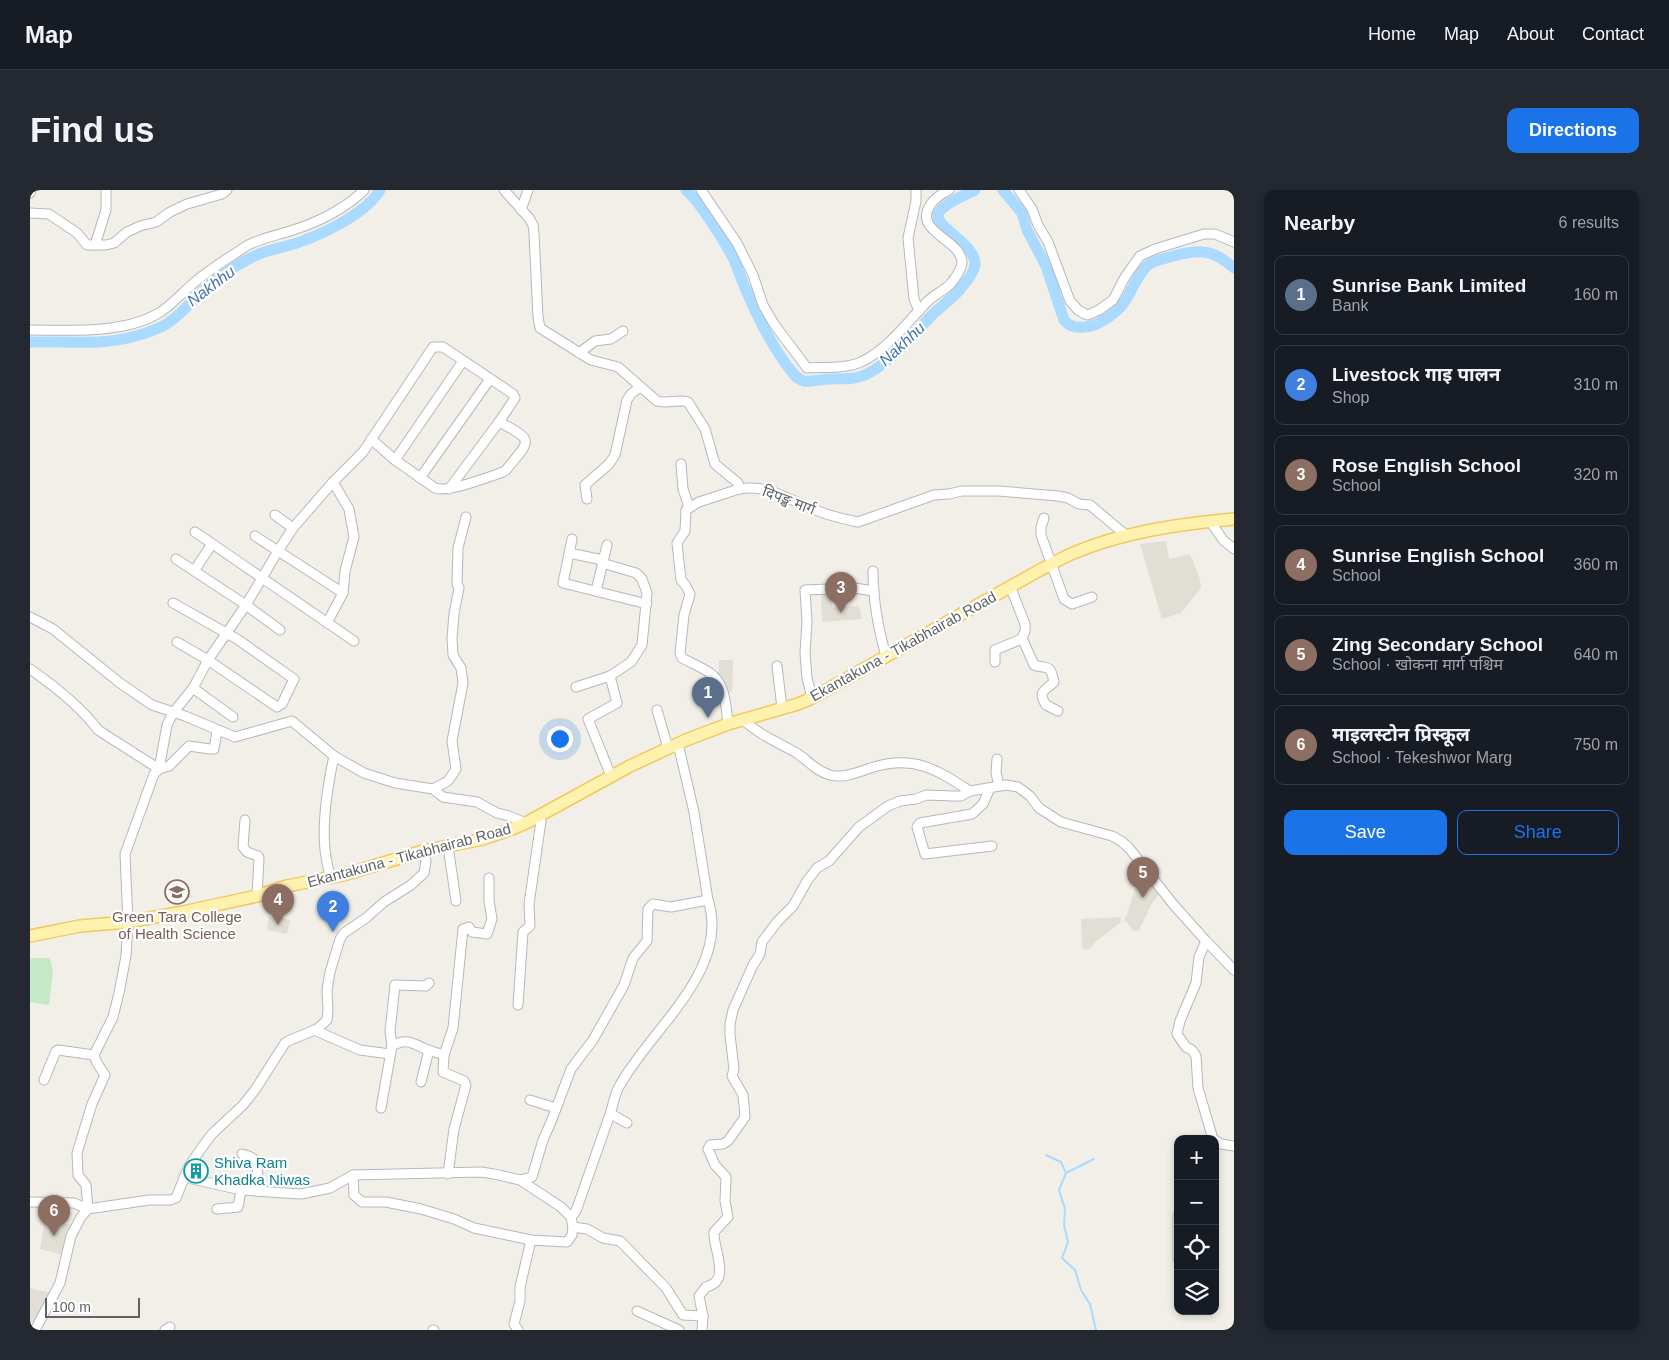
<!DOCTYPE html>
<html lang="en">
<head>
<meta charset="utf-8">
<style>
	body { margin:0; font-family:Arial,"Noto Sans Devanagari",sans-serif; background:#242831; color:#f1f3f6 }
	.controls { position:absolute; right:15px; bottom:15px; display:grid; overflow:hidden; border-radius:10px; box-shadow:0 2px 8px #0003 }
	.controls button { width:45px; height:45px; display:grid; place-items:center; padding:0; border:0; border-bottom:1px solid #363941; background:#171b24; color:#f1f3f6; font:25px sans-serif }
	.scale { position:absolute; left:15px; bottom:12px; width:95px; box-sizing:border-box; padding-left:5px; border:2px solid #5f6368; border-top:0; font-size:14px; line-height:18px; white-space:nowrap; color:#5f6368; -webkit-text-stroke:4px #fff; paint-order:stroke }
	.you { position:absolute; left:529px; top:548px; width:18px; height:18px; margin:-12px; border:4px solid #fff; border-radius:50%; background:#1a73e8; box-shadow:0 0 0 8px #1a73e833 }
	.badge { display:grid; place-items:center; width:32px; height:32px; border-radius:50%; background:#1a73e8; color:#fff; font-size:16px; font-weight:700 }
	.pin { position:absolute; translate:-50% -41px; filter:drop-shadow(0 1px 2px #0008) }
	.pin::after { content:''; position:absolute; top:26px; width:18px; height:15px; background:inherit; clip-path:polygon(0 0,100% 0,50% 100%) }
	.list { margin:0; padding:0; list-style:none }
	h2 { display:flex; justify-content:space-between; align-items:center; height:65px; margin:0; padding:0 20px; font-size:21px }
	h2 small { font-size:16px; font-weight:400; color:#9ea1a6 }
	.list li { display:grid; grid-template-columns:32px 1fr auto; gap:15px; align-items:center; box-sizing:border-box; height:80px; margin:0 10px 10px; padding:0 10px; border:1px solid #363941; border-radius:10px }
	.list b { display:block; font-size:19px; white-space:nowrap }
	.list p { margin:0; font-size:16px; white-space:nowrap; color:#9ea1a6 }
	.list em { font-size:16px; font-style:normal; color:#9ea1a6 }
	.actions { display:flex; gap:10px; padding:15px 20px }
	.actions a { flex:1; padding:11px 0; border:1px solid #1a73e8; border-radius:10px; text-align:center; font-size:18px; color:#1a73e8 }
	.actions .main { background:#1a73e8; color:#fff }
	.icon { flex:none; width:28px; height:28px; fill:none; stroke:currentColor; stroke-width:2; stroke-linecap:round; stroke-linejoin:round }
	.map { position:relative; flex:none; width:1204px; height:1140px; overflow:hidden; border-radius:10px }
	header { display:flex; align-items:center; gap:30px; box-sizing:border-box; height:70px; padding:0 25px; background:#171b24; border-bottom:1px solid #363941 }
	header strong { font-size:24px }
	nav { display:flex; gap:28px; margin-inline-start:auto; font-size:18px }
	.intro { display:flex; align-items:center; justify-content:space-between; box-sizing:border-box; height:120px; padding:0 30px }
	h1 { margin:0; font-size:35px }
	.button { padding:12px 22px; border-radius:10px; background:#1a73e8; color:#fff; font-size:18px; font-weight:700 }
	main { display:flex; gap:30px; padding:0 30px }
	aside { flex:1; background:#171b24; border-radius:10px; box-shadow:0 2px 8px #0003 }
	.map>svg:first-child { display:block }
	.education { fill:#e1ded6 }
	.green { fill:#c5e8c5 }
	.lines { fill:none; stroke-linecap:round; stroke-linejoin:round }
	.stream { stroke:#aadaff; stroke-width:2 }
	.river { stroke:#aadaff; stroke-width:11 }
	.minor-casing { stroke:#b5b8bc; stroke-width:11 }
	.major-casing { stroke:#f2c960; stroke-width:14 }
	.minor { stroke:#fff; stroke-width:9 }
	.major { stroke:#fff2af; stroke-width:11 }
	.labels { text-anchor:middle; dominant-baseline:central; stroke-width:4.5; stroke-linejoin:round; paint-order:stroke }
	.street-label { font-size:15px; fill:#5f6368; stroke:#fff }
	.education-label { font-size:15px; fill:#785e54; stroke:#fff }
	.culture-label { font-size:15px; fill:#0d838f; stroke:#fff; text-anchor:start }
	.water-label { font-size:16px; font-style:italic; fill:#4174aa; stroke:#fff }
</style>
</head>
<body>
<header>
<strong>Map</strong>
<nav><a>Home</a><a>Map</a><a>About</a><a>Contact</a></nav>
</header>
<div class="intro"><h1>Find us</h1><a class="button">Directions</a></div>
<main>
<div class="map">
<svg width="1204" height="1140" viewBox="0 0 1204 1140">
	<rect width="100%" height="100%" fill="#f1efe8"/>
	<g class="education">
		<path d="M1136,351L1139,369L1160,364L1170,389L1171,398L1151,423L1132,429L1110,354Z"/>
		<path d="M791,404H801L802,417L829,416L832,429L792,432Z"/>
		<path d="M689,470H703L702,502H694L688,490Z"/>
		<path d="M1110,685L1130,702L1121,715L1109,740L1103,741L1095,730Z"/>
		<path d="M239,726L260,730L257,744L237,740Z"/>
		<path d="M1091,727L1090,733L1065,752L1061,758L1057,760L1052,758L1051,729Z"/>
		<path d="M15,1030L47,1036L37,1066L10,1059Z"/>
		<path d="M0,1098L21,1103L4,1132H0Z"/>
	</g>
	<path class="green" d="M1,768H20L23,781L19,815L0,812V770Z"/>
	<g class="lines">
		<g class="stream">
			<path d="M1016,965L1031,972L1036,983"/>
			<path d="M1064,969L1036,983L1029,1000L1035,1019L1034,1035L1038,1052L1032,1068L1045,1080L1051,1100L1060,1114L1066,1140"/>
		</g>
		<g class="river">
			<path d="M656,0C669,11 691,46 700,62C707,73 710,88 716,100C727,126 739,150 755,173C760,179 765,189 774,191C782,192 792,189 800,189C818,188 827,191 844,180C867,166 885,142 904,123C913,115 924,107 932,97C937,91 944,83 945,75C947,55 906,38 908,25C910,15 937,4 945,0"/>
			<path d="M973,0L992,23L997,40L1016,76L1034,130C1039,137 1046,138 1054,137C1061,137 1066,135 1072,131C1081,126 1090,119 1095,111C1103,99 1107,85 1118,75C1124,70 1133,69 1140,67C1168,59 1182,58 1204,78"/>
			<path d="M0,152C35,151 72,156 106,146C116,143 129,139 138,133C156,121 168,102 186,90C200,80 215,69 232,63C246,58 261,56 275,50C299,41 337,22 350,0"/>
		</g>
		<g class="minor-casing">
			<g id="minor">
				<path d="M474,0L499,28L503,35L504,44L508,127L510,138L561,170L588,177L627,211C637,214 648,209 658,212L675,239L685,274L708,293L709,299C738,294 757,309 783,319C797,325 813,329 828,332L904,305L919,304L932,301H969L1028,306L1038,308L1049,314L1060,315L1097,346"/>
				<path d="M671,0L707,53L723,85L733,115L744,134L777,178C794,177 818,179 833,171C859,158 878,131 898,111C905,104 916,100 922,92C926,87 932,78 932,72C931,50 885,42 899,17C903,9 911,4 919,0"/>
				<path d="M886,0V11L878,48L884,109L889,121"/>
				<path d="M989,0L1002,19L1008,35L1018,52L1040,111L1048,120L1055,124L1058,125L1069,120L1083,110L1095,87L1110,66L1125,59L1174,44H1185L1204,52"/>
				<path d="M0,3L1,0"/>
				<path d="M491,20L498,0"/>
				<path d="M0,23L19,24L47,43L57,55H76L84,53L97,42L110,36L126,32L140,22L157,14L192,4L197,0"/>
				<path d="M65,55L76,20V0"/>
				<path d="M0,140C39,140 92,144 127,124C142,116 152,102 165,92C181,78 200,67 218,55C232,48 248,45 263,40C286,33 317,18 334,0"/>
				<path d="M549,163L565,151L581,149L593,141"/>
				<path d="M341,249L365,270L405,298C417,303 459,287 473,282L476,280C500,250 506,251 469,232"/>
				<path d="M365,270L433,171"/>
				<path d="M651,274L653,299L659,317"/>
				<path d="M390,288L460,189"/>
				<path d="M557,309L555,295L579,274L585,265L597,210L601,204L610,197"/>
				<path d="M245,325L263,338"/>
				<path d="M1014,328L1011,337V345L1034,409L1042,414L1062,407"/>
				<path d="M1180,331L1193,350L1204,359"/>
				<path d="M165,342L324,451"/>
				<path d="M225,346L313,403"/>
				<path d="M542,349L533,393L617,414"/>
				<path d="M539,363L573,370"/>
				<path d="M146,369L216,415L250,440"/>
				<path d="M164,381L182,354"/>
				<path d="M843,381C843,410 848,438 856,466"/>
				<path d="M566,401L577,355"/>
				<path d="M143,413L207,449L264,489L252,514L247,517L178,470L147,452"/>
				<path d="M0,427L23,439L90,493L122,515L155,526L205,547L262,531L304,566L334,583L365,593L403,599L413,607L447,612L467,623L479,626L496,633"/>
				<path d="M297,433L313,403L315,381L324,347L319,319L303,292"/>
				<path d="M992,448L1004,475C1017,480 1020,472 1024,492C1015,501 1007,501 1016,515L1028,521"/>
				<path d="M965,472V460L989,450C994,447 996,440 995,434L980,396"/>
				<path d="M747,476L752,518"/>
				<path d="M0,479C23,495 51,517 68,540L129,579L137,535L143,523L163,498L178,470L216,415L248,361L263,338L303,292L333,262L403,157H413L483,204L485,208L469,232L419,299"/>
				<path d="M580,486L587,513L558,529L581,586"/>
				<path d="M546,497L580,486L601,472L612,455L617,403L612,389L606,383L572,373"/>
				<path d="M163,498L203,527"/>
				<path d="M782,508L777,488L775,463L777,432L775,400L824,398L844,401"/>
				<path d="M627,520L638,558"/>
				<path d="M713,530C730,545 745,551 765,562C777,569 785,581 800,585C815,589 830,581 844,577C885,565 907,580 940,601L976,595L988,597L1000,606L1009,618L1031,632L1082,646L1091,651L1099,658L1143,714L1176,751L1204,780"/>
				<path d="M698,534C696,517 696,494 680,483C672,477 661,473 652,468L650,463L654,425L660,404L656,396L651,390L647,353L655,341L656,320L669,312L709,299"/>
				<path d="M967,569L966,583L969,596"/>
				<path d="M960,598L953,614L942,624L890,633L887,637L895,664L962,656"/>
				<path d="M403,599L418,591L426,579L422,551L433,493L431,478L423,465L422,448L424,424L429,398L427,394L428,358L436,327"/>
				<path d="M215,630L213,657L217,662L228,666L229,668L227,706"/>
				<path d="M418,656L426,711"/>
				<path d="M300,687C298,678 296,669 295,660C292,631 298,594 304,566"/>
				<path d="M1176,751L1169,767L1166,793L1150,831L1147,844L1156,857L1162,860L1166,866L1168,898L1183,949"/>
				<path d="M488,815L493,742L500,736L499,714L511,631L510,626"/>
				<path d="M284,840L330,860L360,864"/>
				<path d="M362,856L360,841L365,795L396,796L399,793"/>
				<path d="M414,865L413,882L434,891L436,895L424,939L418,984"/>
				<path d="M14,890L26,861L28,860L64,865"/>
				<path d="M391,892L399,860"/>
				<path d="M500,910L526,918"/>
				<path d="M351,918L362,856C377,847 383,854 398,860C403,862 409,863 414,865L423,838L433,739L439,737L442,742L457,744L462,729L459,711V688"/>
				<path d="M581,924L597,933"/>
				<path d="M1185,950L1191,954L1204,956"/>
				<path d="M212,964C219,966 224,967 227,974L229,1001"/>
				<path d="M323,985L451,982L464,984L490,990L531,1017L541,1027L543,1037L557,1039L573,1048L590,1051L636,1098L653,1125L673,1126"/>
				<path d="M154,987L211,1000L271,1004L300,998L323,985L324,1005L332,1012H356L391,1019L424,1029L444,1038L501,1050L537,1052L542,1045L543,1037"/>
				<path d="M490,990L502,987L513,950L521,932L541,879L563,850L594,795L603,768L617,751L618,719L623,714L641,717L678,710"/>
				<path d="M0,1012L44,1013L58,1019"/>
				<path d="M58,1019L56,995L48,985L47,963L62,914L75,885L67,873L64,865L83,827L89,803L96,766L98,732L95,664L124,584L129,579L139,576L159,556L180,559H184L187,541"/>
				<path d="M187,1019L208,1017L211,1000"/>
				<path d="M1148,1026V1069"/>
				<path d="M541,1027L546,1021C557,990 568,959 579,927C583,917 584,904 590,895C620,840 701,780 678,710L664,622L648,554"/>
				<path d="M607,1121L649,1140"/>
				<path d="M5,1140L30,1093L41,1046L51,1027L58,1019L119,1010H140L146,1008L158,978L170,960L182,944L213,915L225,900L255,853L258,851L287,839L297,830L298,821L297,800L300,782L310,749L314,743L336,728L354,712L381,695L394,683L396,671L393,661"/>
				<path d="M135,1140L140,1137"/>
				<path d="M403,1140H404"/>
				<path d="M488,1140L484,1134L490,1111V1097L501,1050"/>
				<path d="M672,1140L673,1126L669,1106L676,1097C702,1091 683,1060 684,1042L698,1027L695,1011L696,987L685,975L678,959L680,955L693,954L698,951L715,927L713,905L702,886L704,879L700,845V834L703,820L723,775L730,764L732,752L747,732L763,716L777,691L787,678L799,671L829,637L858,616L870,611L886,609L896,605L924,606H931L940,601"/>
			</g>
		</g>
		<g class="major-casing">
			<path id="major" d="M0,746L50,736L98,732L153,722L227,706L257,696L313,685L393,661L453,649L482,639L496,633L600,576L656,550L698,534L768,514L782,508L1010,380C1020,375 1030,369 1041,364C1092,342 1149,334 1204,329"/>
		</g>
		<use href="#minor" class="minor"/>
		<use href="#major" class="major"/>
	</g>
	<defs>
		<g id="university-ring" transform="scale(1.25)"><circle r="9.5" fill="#fff" stroke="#8d6e63" stroke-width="1.5"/><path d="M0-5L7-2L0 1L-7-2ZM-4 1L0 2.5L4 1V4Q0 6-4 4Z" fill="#8d6e63"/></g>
		<g id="building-ring" transform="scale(1.25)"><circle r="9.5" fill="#fff" stroke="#0f9aa8" stroke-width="1.5"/><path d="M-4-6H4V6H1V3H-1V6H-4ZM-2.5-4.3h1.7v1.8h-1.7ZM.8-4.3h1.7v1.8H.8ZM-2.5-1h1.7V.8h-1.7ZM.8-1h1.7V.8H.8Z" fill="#0f9aa8"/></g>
	</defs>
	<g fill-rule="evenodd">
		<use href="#university-ring" x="147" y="702"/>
		<use href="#building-ring" x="166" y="981"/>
	</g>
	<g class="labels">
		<g class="street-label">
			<text transform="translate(759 310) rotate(21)">दिपङ्ख मार्ग</text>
			<text transform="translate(873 456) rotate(-29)">Ekantakuna - Tikabhairab Road</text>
			<text transform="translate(379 665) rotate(-15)">Ekantakuna - Tikabhairab Road</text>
		</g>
		<g class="education-label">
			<text x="147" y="726">Green Tara College<tspan x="147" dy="17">of Health Science</tspan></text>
		</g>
		<g class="culture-label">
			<text x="184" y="972">Shiva Ram<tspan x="184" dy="17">Khadka Niwas</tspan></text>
		</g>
		<g class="water-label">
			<text transform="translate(181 96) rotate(-37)">Nakhhu</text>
			<text transform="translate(872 154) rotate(-43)">Nakhhu</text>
		</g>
	</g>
</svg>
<div class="controls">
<button>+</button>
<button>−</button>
<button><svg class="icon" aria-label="locate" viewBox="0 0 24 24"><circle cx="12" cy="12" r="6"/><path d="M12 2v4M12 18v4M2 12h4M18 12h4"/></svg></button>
<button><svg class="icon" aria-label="layers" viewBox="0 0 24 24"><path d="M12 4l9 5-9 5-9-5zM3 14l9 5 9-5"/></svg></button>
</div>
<div class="scale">100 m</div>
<div class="you"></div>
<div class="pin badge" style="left:678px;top:528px;background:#5c6f8a">1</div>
<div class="pin badge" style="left:303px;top:742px;background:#3f7fe0">2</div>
<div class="pin badge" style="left:811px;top:423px;background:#8d6e63">3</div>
<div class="pin badge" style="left:248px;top:735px;background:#8d6e63">4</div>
<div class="pin badge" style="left:1113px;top:708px;background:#8d6e63">5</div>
<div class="pin badge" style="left:24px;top:1046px;background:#8d6e63">6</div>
</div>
<aside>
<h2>Nearby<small>6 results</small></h2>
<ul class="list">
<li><span class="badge" style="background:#5c6f8a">1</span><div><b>Sunrise Bank Limited</b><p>Bank</p></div><em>160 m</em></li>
<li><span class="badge" style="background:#3f7fe0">2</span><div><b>Livestock गाइ पालन</b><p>Shop</p></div><em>310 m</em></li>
<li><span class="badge" style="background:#8d6e63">3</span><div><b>Rose English School</b><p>School</p></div><em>320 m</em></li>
<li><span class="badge" style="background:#8d6e63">4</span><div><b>Sunrise English School</b><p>School</p></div><em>360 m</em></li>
<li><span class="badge" style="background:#8d6e63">5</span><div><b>Zing Secondary School</b><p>School · खोकना मार्ग पश्चिम</p></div><em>640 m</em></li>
<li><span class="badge" style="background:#8d6e63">6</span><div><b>माइलस्टोन प्रिस्कूल</b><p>School · Tekeshwor Marg</p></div><em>750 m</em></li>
</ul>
<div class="actions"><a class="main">Save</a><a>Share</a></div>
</aside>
</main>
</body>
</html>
